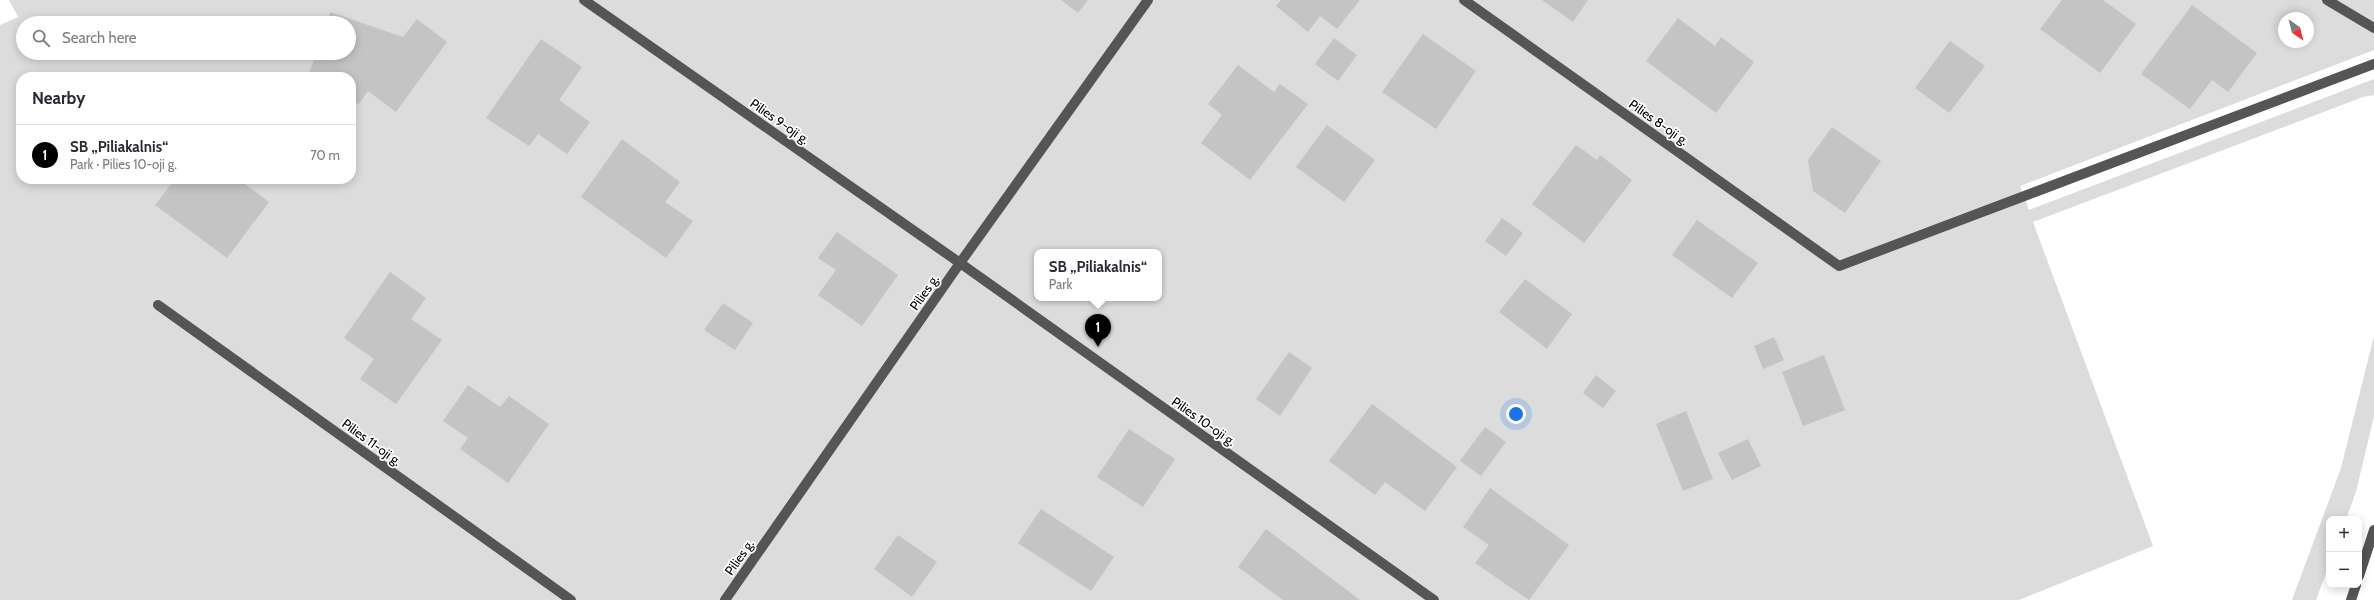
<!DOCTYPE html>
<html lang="en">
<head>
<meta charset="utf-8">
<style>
	body { margin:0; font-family:Cabin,sans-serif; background:#f2f2f3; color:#2b2b33 }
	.controls { position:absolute; right:12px; bottom:12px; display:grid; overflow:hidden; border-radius:8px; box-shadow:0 2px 10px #0003 }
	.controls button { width:36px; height:36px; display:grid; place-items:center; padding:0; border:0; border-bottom:1px solid #e1e1e2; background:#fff; color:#2b2b33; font:20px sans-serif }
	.compass { position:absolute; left:2278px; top:12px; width:36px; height:36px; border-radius:50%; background:#fff; box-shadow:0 2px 10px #0003; rotate:145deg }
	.you { position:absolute; left:1516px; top:414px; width:14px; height:14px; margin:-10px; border:3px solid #fff; border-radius:50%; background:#1a73e8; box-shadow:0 0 0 6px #1a73e833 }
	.badge { display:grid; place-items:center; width:26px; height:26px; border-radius:50%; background:#000; color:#fff; font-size:13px; font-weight:700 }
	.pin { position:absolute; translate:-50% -33px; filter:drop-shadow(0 1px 2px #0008) }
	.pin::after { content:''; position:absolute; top:21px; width:14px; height:12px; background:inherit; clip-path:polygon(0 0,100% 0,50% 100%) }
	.popup { position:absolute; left:1034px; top:249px; width:128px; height:52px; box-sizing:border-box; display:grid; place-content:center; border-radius:8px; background:#fff; filter:drop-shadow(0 1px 3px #0005); font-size:13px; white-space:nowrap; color:#7c7c81 }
	.popup b { font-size:15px; color:#2b2b33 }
	.popup::after { content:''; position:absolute; left:50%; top:100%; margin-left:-8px; border:8px solid transparent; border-top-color:#fff }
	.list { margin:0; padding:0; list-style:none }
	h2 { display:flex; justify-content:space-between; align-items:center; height:52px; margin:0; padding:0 16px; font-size:17px }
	h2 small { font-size:13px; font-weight:400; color:#7c7c81 }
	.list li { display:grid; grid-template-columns:26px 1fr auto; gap:12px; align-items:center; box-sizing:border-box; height:60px; padding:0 16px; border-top:1px solid #e1e1e2 }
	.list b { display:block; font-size:15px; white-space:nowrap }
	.list p { margin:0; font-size:13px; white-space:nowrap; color:#7c7c81 }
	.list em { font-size:13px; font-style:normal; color:#7c7c81 }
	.icon { flex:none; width:22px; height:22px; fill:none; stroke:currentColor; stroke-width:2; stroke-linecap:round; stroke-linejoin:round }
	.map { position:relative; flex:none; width:2374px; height:600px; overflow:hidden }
	.search { position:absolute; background:#fff; box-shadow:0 2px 10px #0003; left:16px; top:16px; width:340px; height:44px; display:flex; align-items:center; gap:10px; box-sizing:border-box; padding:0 14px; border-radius:22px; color:#7c7c81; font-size:15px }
	.panel { position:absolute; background:#fff; box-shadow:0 2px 10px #0003; left:16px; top:72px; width:340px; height:112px; border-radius:16px }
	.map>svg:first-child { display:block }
	.green { fill:#dcdcdc; fill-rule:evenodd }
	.building { fill:#c4c4c4 }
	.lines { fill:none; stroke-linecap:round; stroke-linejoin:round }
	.minor { stroke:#555; stroke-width:10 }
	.labels { text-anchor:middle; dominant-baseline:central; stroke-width:3.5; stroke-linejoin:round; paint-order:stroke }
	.street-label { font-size:13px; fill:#000; stroke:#fff }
</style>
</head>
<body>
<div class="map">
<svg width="2374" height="600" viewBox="0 0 2374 600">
	<rect width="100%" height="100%" fill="#fff"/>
	<g class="green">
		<path d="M9,0H2374V50L2020,186L2029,210L2374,79V95L2363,97L2033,222L2153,546L2019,600H0V25L18,17ZM2284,18H2308V42H2284ZM23,23H349V53H23ZM21,77H351V179H21ZM1037,252H1159V298H1037Z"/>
		<path d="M2374,336V416L2356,492L2346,519H2329V565L2316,600H2292L2341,468Z"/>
	</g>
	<g class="building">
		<path d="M1061,0H1088L1078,13Z"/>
		<path d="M1281,0H1360L1337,29L1320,16L1308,32L1276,6Z"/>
		<path d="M1542,0H1588L1573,22Z"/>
		<path d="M2062,0H2103L2136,24L2100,73L2040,29Z"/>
		<path d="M2192,5L2257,53L2228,92L2212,80L2190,109L2141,74Z"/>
		<path d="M330,12L403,37L417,19L447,42L396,112L368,91L359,104L351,101V77H308L316,53H349V23H327Z"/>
		<path d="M1678,18L1715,46L1721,37L1754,62L1716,113L1646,61Z"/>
		<path d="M1423,34L1476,71L1436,129L1382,92Z"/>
		<path d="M1334,38L1357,55L1338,81L1315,64Z"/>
		<path d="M541,39L582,67L559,100L590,122L567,154L538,134L529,146L486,118Z"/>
		<path d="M1950,41L1985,66L1949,113L1915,88Z"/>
		<path d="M1238,65L1274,92L1280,84L1308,104L1250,180L1201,143L1222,115L1208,104Z"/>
		<path d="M1327,125L1375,160L1344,202L1296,167Z"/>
		<path d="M1832,127L1881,161L1845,213L1813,191L1808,160Z"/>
		<path d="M622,139L680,182L665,202L693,221L666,258L581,197Z"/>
		<path d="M1576,145L1597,160L1600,155L1632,180L1584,243L1532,204Z"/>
		<path d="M175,179H238L269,202L227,258L155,205Z"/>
		<path d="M1502,218L1523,233L1506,256L1485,241Z"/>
		<path d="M1697,220L1758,263L1732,298L1672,255Z"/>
		<path d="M837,232L898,275L862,326L818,295L836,270L818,258Z"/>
		<path d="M390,272L426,298L411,319L442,340L396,404L360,379L374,359L344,338Z"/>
		<path d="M1525,279L1572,314L1547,349L1499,312Z"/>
		<path d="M723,303L753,323L735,350L704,330Z"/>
		<path d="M1774,337L1784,360L1763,369L1754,346Z"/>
		<path d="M1289,352L1312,368L1280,416L1256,399Z"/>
		<path d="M1824,355L1845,410L1803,426L1782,372Z"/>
		<path d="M1596,375L1616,391L1603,408L1583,393Z"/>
		<path d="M468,385L500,407L509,396L549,424L508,483L460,449L468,438L443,421Z"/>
		<path d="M1372,404L1457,467L1425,511L1385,482L1375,495L1329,461Z"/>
		<path d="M1686,411L1713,479L1683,491L1656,424Z"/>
		<path d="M1485,427L1506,442L1481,476L1460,461Z"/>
		<path d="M1129,429L1175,459L1143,507L1097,477Z"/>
		<path d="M1748,439L1761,466L1732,480L1718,453Z"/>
		<path d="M1490,488L1569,545L1529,600L1475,563L1489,545L1463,527Z"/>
		<path d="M1041,509L1114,557L1091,591L1018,543Z"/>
		<path d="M1266,529L1360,600H1283L1238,567Z"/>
		<path d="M898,535L937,562L912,597L874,569Z"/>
	</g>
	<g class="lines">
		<g class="minor">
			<path d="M584,0L960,263L1434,600"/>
			<path d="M1464,0L1839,266L2374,64"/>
			<path d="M2327,0L2374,28"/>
			<path d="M158,305L571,600"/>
			<path d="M2359,576L2374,530"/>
			<path d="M725,600L960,263L1148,0"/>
			<path d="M2351,600L2356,585"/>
		</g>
	</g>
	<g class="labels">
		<g class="street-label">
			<text transform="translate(780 121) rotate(35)">Pilies 9-oji g.</text>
			<text transform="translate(1659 122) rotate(35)">Pilies 8-oji g.</text>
			<text transform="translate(924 292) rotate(-55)">Pilies g.</text>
			<text transform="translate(1204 421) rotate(35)">Pilies 10-oji g.</text>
			<text transform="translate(372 442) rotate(36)">Pilies 11-oji g.</text>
			<text transform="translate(739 557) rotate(-55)">Pilies g.</text>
		</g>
	</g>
</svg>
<div class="controls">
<button>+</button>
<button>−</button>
</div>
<svg class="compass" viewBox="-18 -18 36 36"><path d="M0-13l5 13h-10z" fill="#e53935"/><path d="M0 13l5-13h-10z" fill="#7c7c81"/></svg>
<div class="you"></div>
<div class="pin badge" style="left:1098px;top:347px">1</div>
<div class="popup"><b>SB „Piliakalnis“</b>Park</div>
<div class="search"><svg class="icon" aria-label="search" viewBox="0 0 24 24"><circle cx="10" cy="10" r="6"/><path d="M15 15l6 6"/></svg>Search here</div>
<section class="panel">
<h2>Nearby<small></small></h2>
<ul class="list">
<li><span class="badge">1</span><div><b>SB „Piliakalnis“</b><p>Park · Pilies 10-oji g.</p></div><em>70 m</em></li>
</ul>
</section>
</div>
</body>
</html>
